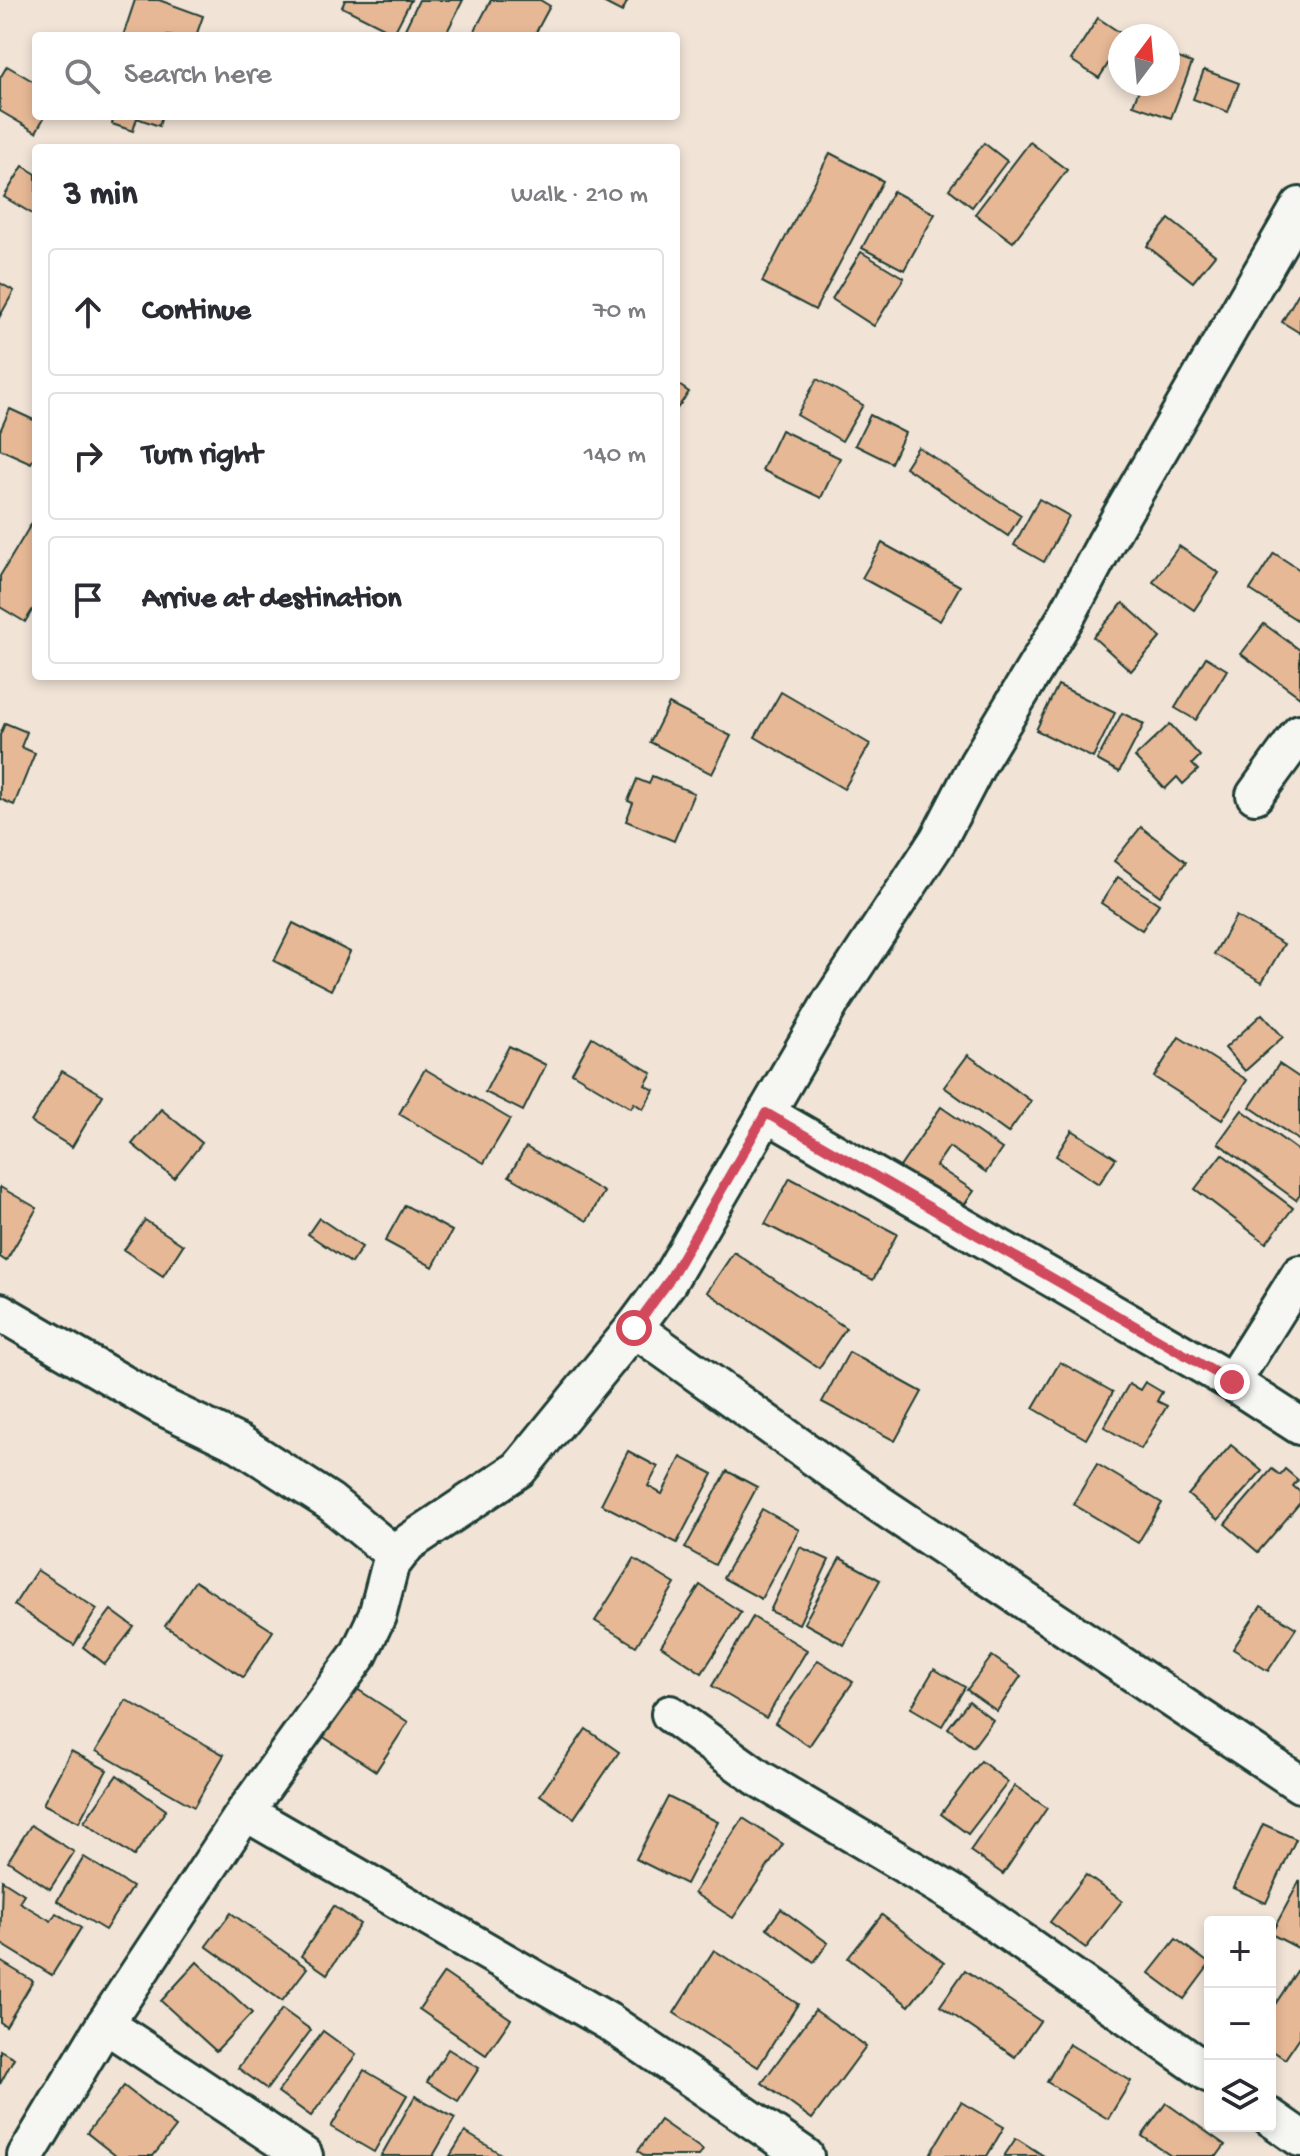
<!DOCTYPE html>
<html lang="en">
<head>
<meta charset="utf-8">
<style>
	body { margin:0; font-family:"Gochi Hand",sans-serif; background:#f7f7f7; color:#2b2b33 }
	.controls { position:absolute; right:24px; bottom:24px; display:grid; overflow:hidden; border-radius:8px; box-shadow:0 4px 12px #0003 }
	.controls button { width:72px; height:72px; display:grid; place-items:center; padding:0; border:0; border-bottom:2px solid #e1e1e2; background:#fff; color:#2b2b33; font:40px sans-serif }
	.compass { position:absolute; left:1108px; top:24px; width:72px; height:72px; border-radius:50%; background:#fff; box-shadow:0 4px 12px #0003; rotate:16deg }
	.stop { position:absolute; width:24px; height:24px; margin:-18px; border:6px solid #d1495b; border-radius:50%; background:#fff }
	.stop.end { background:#d1495b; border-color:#fff; box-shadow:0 2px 8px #0008 }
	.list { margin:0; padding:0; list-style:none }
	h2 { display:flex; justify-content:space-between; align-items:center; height:104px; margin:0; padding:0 32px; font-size:34px }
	h2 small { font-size:26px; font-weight:400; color:#7c7c81 }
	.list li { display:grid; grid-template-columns:52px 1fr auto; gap:24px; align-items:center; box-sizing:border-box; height:128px; margin:0 16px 16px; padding:0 16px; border:2px solid #e1e1e2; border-radius:8px }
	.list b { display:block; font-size:30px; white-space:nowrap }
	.list em { font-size:26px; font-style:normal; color:#7c7c81 }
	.icon { flex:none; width:44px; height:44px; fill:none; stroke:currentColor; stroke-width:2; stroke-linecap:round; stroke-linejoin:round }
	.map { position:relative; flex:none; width:1300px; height:2156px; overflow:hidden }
	.search { position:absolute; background:#fff; box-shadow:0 4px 12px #0003; left:32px; top:32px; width:648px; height:88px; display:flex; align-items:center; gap:20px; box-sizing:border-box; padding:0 28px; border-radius:8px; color:#7c7c81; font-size:30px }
	.panel { position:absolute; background:#fff; box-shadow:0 4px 12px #0003; left:32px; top:144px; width:648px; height:536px; border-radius:8px }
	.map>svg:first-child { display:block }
	.building { fill:#e6b896; stroke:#1f3d34; stroke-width:2 }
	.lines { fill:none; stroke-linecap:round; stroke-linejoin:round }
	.minor-casing { stroke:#1f3d34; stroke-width:42 }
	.minor { stroke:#f6f6f2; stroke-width:36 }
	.route { stroke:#d1495b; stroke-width:10 }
</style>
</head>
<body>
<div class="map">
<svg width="1300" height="2156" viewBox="0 0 1300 2156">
	<rect width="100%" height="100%" fill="#f1e3d6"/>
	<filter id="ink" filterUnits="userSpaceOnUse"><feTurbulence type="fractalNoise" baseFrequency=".0125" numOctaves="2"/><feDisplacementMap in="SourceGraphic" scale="16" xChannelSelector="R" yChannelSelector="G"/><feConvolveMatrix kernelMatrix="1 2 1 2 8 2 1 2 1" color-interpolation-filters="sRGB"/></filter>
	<g filter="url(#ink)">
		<g class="building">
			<path d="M135,0H159L203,16L196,36H123Z"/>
			<path d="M345,0H411L394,33L342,7Z"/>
			<path d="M419,0H463L445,36H418L405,29Z"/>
			<path d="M491,0H540L550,6L534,36H472Z"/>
			<path d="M599,0H628L622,12Z"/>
			<path d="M1098,18L1125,36H1120V45L1099,78L1071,60Z"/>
			<path d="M1168,54L1192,63L1171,118L1133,105L1141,84H1168Z"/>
			<path d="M7,66L36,83V116H45L36,132L0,111V78Z"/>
			<path d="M1204,70L1239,83L1228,112L1193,99Z"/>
			<path d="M114,116H162L159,126L137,118L133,131L112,124Z"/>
			<path d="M1030,142L1067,170L1013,242L975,214Z"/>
			<path d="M984,143L1007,161L972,207L949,189Z"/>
			<path d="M830,153L883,181L815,310L762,282Z"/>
			<path d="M23,166L36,174V216L4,197Z"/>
			<path d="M893,191L935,214L904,270L862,248Z"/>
			<path d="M1169,219L1215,255L1193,282L1147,246Z"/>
			<path d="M861,252L904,278L874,326L832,299Z"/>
			<path d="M0,283L14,291L0,316Z"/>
			<path d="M1298,294L1300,295V333L1282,322Z"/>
			<path d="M817,379L863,405L842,441L797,415Z"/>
			<path d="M676,383L689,392L676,410Z"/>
			<path d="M10,409L36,421V453L31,463L0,449V431Z"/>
			<path d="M870,415L905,433L891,463L855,445Z"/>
			<path d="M781,430L840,458L821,498L762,470Z"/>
			<path d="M918,447L1021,515L1008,536L905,467Z"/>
			<path d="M1039,499L1069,516L1044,562L1014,545Z"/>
			<path d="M36,516V604L25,622L0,607V576Z"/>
			<path d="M882,543L960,586L940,621L862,578Z"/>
			<path d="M1179,546L1219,573L1194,610L1153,582Z"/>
			<path d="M1274,553L1300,570V622L1250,590Z"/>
			<path d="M1123,603L1161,637L1131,671L1093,637Z"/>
			<path d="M1264,624L1300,650V697L1241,654Z"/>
			<path d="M1206,657L1227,670L1196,720L1175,708Z"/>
			<path d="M1058,685L1115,713L1093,758L1036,730Z"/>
			<path d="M781,692L870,744L844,789L755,737Z"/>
			<path d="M669,704L731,736L712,774L650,742Z"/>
			<path d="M1122,713L1144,724L1119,772L1097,760Z"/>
			<path d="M5,723L27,732L21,747L35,753L14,805L0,799V735Z"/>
			<path d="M1170,724L1200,756L1192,764L1198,770L1183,784L1177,777L1165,789L1135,757Z"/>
			<path d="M652,776L694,793L674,841L626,821L633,803L628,801L637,779L649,784Z"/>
			<path d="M1141,827L1186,862L1160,896L1114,861Z"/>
			<path d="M1118,877L1159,904L1142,930L1101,903Z"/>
			<path d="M1236,916L1284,944L1262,982L1214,954Z"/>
			<path d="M293,923L350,952L331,990L274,961Z"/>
			<path d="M1262,1014L1283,1037L1245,1071L1225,1048Z"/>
			<path d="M592,1037L652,1073L645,1085L654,1090L643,1109L634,1103L631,1108L572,1073Z"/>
			<path d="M1179,1037L1247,1080L1222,1120L1154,1077Z"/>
			<path d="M509,1046L546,1065L523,1111L485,1092Z"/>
			<path d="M968,1055L1031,1101L1008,1133L944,1087Z"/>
			<path d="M1279,1064L1300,1078V1141L1250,1107Z"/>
			<path d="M425,1069L510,1119L484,1163L399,1114Z"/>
			<path d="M62,1071L103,1095L72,1147L31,1122Z"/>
			<path d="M941,1107L1002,1149L986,1172L949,1147L936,1166L974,1191L960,1211L898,1170Z"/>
			<path d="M161,1109L202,1143L174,1178L132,1144Z"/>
			<path d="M1242,1110L1300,1152V1195L1296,1200L1218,1143Z"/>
			<path d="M1072,1130L1116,1158L1099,1184L1056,1156Z"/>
			<path d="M526,1147L604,1192L587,1221L509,1176Z"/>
			<path d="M1222,1154L1293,1208L1266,1243L1195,1189Z"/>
			<path d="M790,1178L897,1234L873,1280L765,1224Z"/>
			<path d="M0,1187L37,1208L6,1261L0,1257Z"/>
			<path d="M405,1205L452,1231L433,1267L385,1241Z"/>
			<path d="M319,1218L362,1247L351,1263L308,1234Z"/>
			<path d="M145,1220L183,1245L163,1276L124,1250Z"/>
			<path d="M734,1252L846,1328L819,1368L707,1292Z"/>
			<path d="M849,1352L922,1392L895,1441L822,1402Z"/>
			<path d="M1060,1362L1113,1392L1086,1439L1033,1408Z"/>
			<path d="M1145,1382L1162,1392L1157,1401L1167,1406L1141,1449L1104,1427L1129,1384L1140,1390Z"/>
			<path d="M1231,1445L1262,1471L1218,1520L1188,1495Z"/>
			<path d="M628,1451L658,1467L648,1486L662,1494L681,1457L713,1474L677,1543L601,1504Z"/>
			<path d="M1097,1464L1162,1503L1138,1543L1073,1504Z"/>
			<path d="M1272,1469L1280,1475L1285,1469L1298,1480L1293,1486L1300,1492V1503L1258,1552L1225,1524Z"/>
			<path d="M727,1471L757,1487L715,1565L685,1548Z"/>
			<path d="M762,1509L799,1530L761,1599L723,1578Z"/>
			<path d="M800,1547L829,1560L799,1624L770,1611Z"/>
			<path d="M840,1558L880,1580L844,1645L804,1623Z"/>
			<path d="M634,1559L675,1584L636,1646L595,1621Z"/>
			<path d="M37,1570L97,1609L74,1645L14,1605Z"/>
			<path d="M195,1581L273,1631L243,1677L165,1626Z"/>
			<path d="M700,1585L741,1612L702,1673L661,1646Z"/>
			<path d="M1261,1606L1296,1628L1268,1671L1233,1649Z"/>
			<path d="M111,1610L134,1627L105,1664L83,1647Z"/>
			<path d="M753,1617L807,1650L766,1718L712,1686Z"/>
			<path d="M992,1656L1021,1676L997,1711L967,1690Z"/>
			<path d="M818,1660L853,1682L809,1746L775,1723Z"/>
			<path d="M934,1669L965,1687L942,1726L911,1708Z"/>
			<path d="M354,1687L408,1722L376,1771L322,1736Z"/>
			<path d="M126,1700L224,1755L194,1807L96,1751Z"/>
			<path d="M969,1701L993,1720L973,1747L948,1728Z"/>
			<path d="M586,1729L619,1752L574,1818L540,1795Z"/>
			<path d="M71,1751L107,1770L79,1822L43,1804Z"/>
			<path d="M981,1761L1008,1782L968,1834L941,1814Z"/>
			<path d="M117,1775L166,1810L134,1856L84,1822Z"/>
			<path d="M1015,1786L1047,1808L1003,1874L970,1851Z"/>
			<path d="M668,1797L718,1822L686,1884L636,1859Z"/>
			<path d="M743,1818L783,1844L733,1918L694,1893Z"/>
			<path d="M1263,1824L1296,1839L1266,1903L1233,1888Z"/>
			<path d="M31,1825L74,1852L50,1889L8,1861Z"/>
			<path d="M84,1857L132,1887L105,1930L57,1901Z"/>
			<path d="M1086,1875L1122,1901L1086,1948L1050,1922Z"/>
			<path d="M2,1880L24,1894L19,1902L51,1921L56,1913L81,1928L52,1975L0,1943Z"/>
			<path d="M1300,1880V1949L1271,1934Z"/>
			<path d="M334,1906L360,1924L327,1974L301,1956Z"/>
			<path d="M781,1909L828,1943L814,1962L767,1928Z"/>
			<path d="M231,1913L307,1968L282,2001L206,1946Z"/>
			<path d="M882,1915L944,1963L909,2006L848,1958Z"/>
			<path d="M1176,1939L1210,1964L1184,1999L1149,1973Z"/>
			<path d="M714,1950L798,2004L758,2067L674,2013Z"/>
			<path d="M0,1961L33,1981L6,2026L0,2022Z"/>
			<path d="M197,1962L252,2013L216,2051L161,2001Z"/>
			<path d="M965,1970L1040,2021L1015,2057L940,2006Z"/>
			<path d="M1297,1971L1300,1973V2037L1285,2059L1270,2049V2012Z"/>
			<path d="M444,1973L511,2019L486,2055L419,2009Z"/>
			<path d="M282,2009L311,2030L267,2089L238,2068Z"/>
			<path d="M815,2010L866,2046L812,2119L762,2083Z"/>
			<path d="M323,2031L356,2055L311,2116L278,2092Z"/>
			<path d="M1069,2044L1131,2081L1108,2119L1047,2082Z"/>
			<path d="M448,2049L479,2068L458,2101L427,2082Z"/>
			<path d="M0,2050L14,2058L0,2084Z"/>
			<path d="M364,2070L407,2095L374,2152L331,2127Z"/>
			<path d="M124,2086L176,2127L153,2156H116L87,2133Z"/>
			<path d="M415,2096L455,2118L433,2156H381Z"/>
			<path d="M961,2102L1004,2127L987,2156H929Z"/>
			<path d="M1166,2103L1225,2145L1217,2156H1171L1142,2136Z"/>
			<path d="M660,2120L703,2150L699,2156H645L638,2151Z"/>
			<path d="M465,2132L501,2154L500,2156H450Z"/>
			<path d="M1016,2138L1044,2156H1004Z"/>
		</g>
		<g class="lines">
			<g class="minor-casing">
				<g id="minor">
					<path d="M1255,795L1300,733"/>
					<path d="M766,1113L1232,1382L1300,1426"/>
					<path d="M0,1312L161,1406L240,1444L330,1502L396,1556"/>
					<path d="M634,1328L878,1503L1300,1784"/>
					<path d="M1232,1382L1300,1274"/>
					<path d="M670,1714L760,1779L954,1894L1210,2074"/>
					<path d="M245,1812L609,2022L805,2156"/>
					<path d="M105,2024L304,2156"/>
					<path d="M1270,2117L1300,2138"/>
					<path d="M26,2156L105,2024L245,1812L359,1654L377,1616L390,1566L408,1543L519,1469L634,1328L668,1282L831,1002L938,840L978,763L1066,617L1106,542L1300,206"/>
				</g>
			</g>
			<use href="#minor" class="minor"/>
		</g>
	</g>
	<g class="lines" filter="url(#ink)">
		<path class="route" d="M634,1328L668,1282L766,1113L1232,1382"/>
	</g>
</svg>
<div class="controls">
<button>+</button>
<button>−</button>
<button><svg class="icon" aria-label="layers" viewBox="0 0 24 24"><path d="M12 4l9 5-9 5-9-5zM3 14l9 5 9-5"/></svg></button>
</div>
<svg class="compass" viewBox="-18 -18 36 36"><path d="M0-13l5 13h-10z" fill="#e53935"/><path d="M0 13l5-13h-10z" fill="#7c7c81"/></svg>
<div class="stop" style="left:634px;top:1328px"></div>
<div class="stop end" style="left:1232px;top:1382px"></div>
<div class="search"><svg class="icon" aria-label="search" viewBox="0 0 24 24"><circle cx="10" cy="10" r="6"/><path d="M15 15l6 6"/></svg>Search here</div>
<section class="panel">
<h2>3 min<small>Walk · 210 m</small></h2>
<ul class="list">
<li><svg class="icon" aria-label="ahead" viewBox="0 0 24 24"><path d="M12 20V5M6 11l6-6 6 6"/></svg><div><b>Continue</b></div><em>70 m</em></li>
<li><svg class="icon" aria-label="right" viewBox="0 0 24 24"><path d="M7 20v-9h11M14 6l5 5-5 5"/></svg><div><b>Turn right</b></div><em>140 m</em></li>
<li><svg class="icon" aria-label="arrive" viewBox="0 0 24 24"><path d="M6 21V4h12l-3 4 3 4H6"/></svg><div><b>Arrive at destination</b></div></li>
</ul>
</section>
</div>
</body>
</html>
